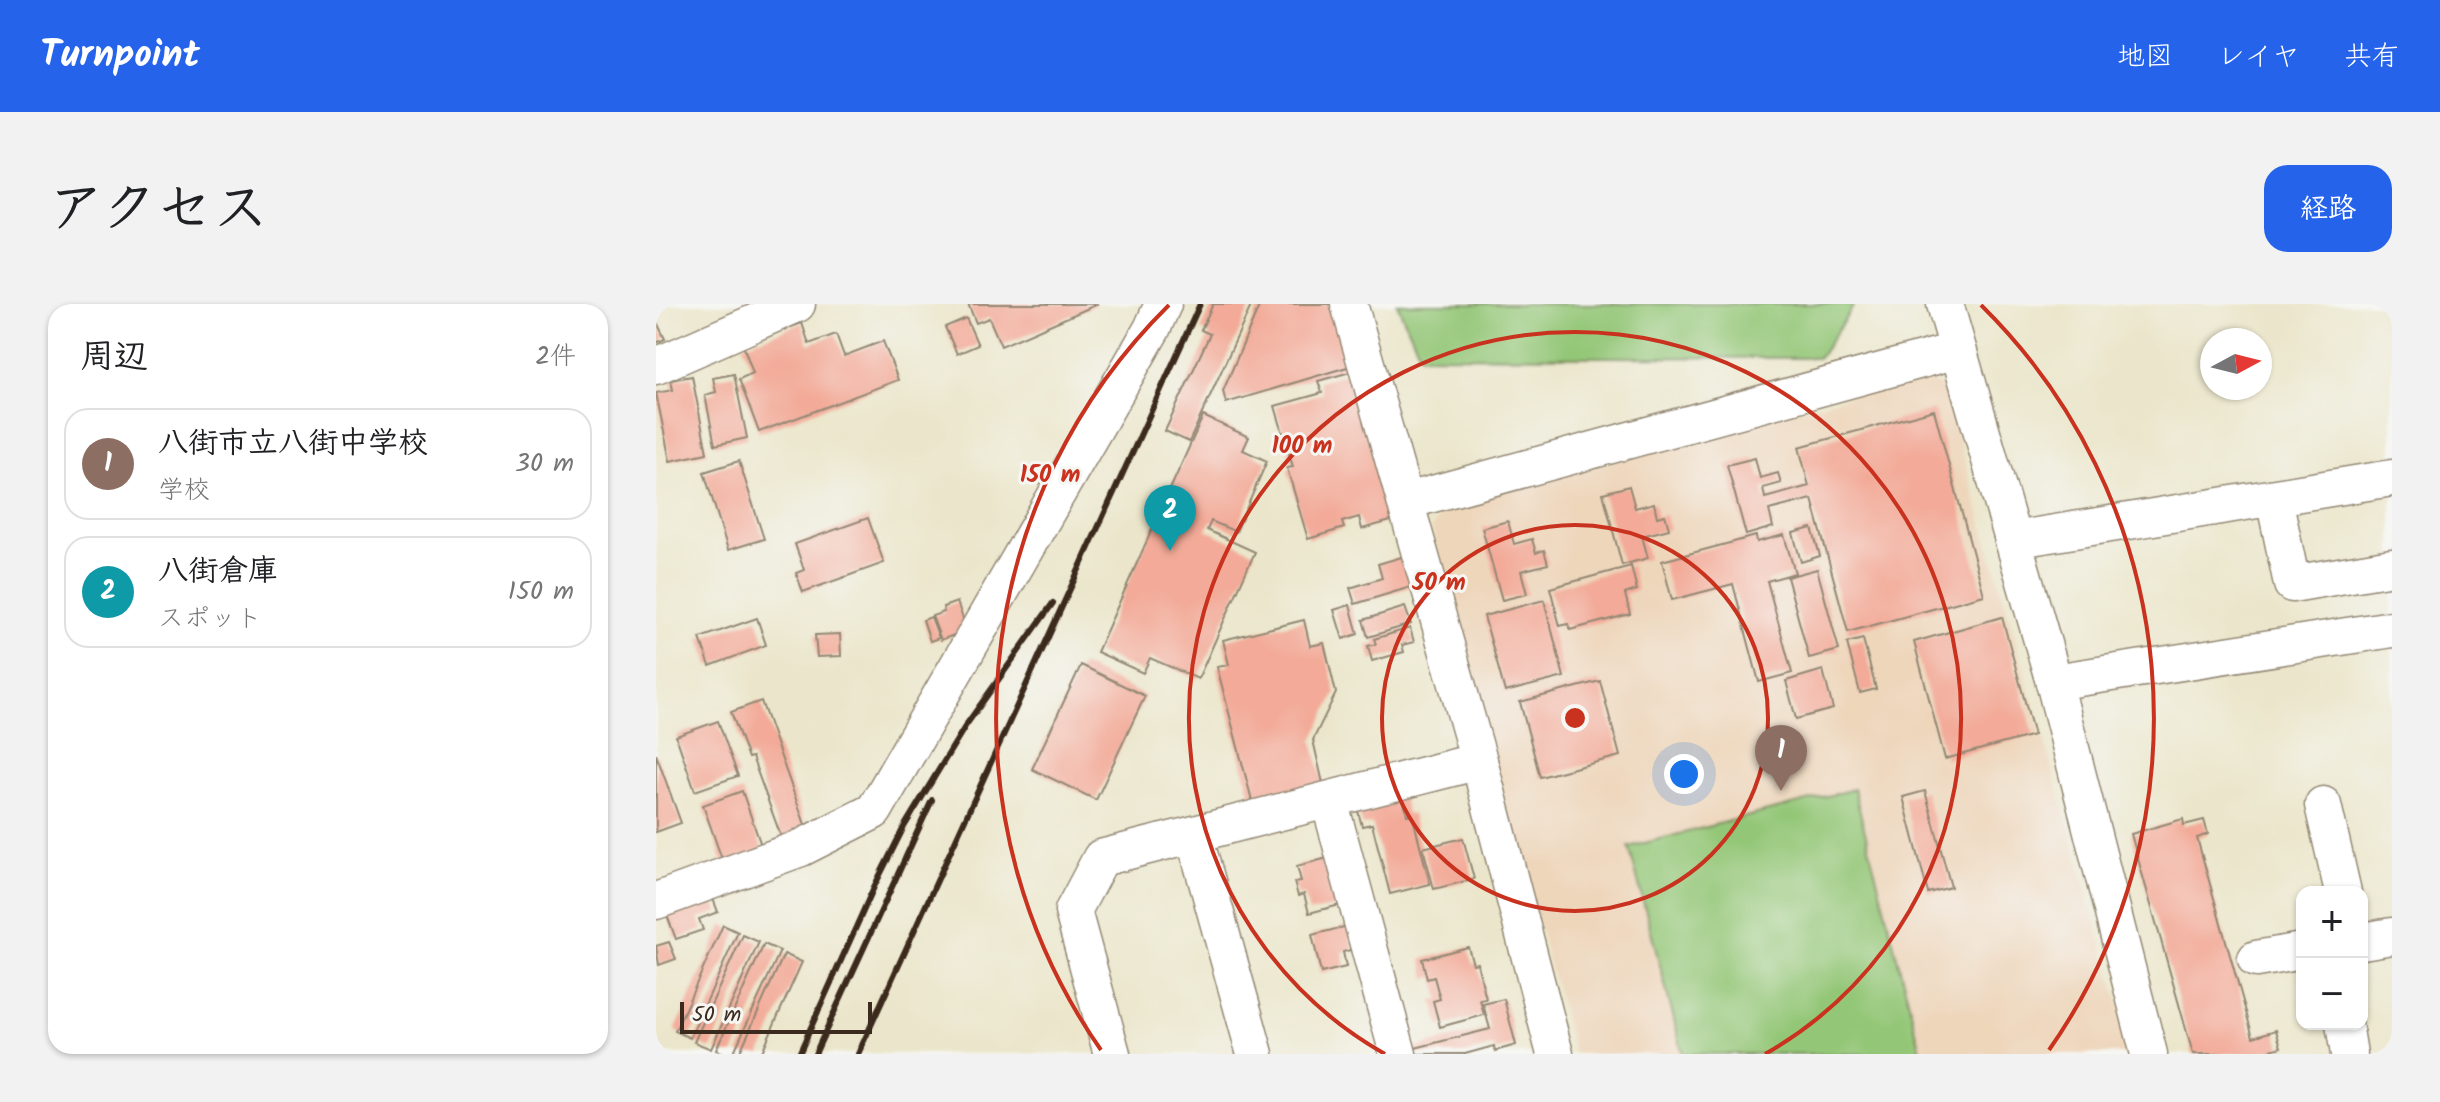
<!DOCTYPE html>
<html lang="ja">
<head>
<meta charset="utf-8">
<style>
	body { margin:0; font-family:Kalam,"Klee One",sans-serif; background:#f2f2f2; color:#202124 }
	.controls { position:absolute; right:24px; bottom:24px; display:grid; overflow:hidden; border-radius:16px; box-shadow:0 2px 6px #0004 }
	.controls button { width:72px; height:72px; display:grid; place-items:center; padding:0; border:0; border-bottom:2px solid #e0e0e0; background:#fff; color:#202124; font:40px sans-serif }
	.compass { position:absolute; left:1544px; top:24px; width:72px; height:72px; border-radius:50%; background:#fff; box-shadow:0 2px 6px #0004; rotate:83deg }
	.scale { position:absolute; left:24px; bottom:20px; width:192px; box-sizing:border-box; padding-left:8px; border:4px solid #3b2a1e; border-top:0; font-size:22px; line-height:28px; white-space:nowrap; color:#3b2a1e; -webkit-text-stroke:6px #f6f6f2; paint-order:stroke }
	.you { position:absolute; left:1028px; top:470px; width:28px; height:28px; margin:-20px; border:6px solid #fff; border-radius:50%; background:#1a73e8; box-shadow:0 0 0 12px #1a73e833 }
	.badge { display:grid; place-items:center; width:52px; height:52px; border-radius:50%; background:#2563eb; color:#fff; font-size:26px; font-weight:700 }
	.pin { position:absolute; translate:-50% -66px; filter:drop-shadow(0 2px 4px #0008) }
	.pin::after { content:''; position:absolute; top:42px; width:28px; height:24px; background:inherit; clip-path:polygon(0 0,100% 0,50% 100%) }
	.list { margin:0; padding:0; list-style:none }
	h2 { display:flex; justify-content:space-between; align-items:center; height:104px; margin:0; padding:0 32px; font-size:34px }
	h2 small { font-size:26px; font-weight:400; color:#757577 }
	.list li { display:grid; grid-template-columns:52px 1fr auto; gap:24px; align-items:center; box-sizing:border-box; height:112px; margin:0 16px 16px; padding:0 16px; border:2px solid #e0e0e0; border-radius:24px }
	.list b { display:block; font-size:30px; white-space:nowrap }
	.list p { margin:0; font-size:26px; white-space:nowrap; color:#757577 }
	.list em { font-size:26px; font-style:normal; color:#757577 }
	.map { position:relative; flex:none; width:1736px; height:750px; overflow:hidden; border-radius:24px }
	header { display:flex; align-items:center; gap:48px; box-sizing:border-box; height:112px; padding:0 40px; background:#2563eb; color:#fff }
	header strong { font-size:38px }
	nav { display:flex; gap:44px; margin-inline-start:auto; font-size:28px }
	.intro { display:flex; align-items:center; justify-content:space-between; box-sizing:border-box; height:192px; padding:0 48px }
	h1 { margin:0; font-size:56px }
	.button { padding:20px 36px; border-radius:24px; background:#2563eb; color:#fff; font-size:28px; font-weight:700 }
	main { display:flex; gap:48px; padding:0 48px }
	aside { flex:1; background:#fff; border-radius:24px; box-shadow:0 2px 6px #0004 }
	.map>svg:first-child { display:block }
	.built { fill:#eed6bb }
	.park { fill:#93c676; stroke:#67784a; stroke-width:2 }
	.building { fill:#f3aa98 }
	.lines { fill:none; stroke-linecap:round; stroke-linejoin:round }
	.minor-casing { stroke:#938874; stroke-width:39 }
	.minor { stroke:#fff; stroke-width:36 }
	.rail { stroke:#3b2a1e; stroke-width:6 }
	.ring { fill:none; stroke:#c8321e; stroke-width:4 }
	.centre { fill:#c8321e; stroke:#f6f6f2; stroke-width:4 }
	.ring-label { font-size:24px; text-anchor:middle; font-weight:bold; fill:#c8321e; stroke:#f6f6f2; stroke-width:6; stroke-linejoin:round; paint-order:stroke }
</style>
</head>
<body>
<header>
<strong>Turnpoint</strong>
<nav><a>地図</a><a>レイヤ</a><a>共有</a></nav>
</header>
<div class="intro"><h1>アクセス</h1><a class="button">経路</a></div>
<main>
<aside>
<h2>周辺<small>2件</small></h2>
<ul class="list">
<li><span class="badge" style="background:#8d6e63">1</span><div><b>八街市立八街中学校</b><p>学校</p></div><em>30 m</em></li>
<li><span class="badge" style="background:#0f9aa8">2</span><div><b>八街倉庫</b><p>スポット</p></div><em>150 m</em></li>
</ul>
</aside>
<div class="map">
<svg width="1736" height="750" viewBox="0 0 1736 750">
	<rect width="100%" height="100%" fill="#f6f6f2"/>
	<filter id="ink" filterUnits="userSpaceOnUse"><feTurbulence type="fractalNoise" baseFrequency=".0125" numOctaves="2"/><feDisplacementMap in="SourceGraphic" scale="16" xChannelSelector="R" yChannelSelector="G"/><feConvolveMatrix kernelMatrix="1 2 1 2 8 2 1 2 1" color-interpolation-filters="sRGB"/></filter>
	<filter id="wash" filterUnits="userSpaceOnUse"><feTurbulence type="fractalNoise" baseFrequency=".006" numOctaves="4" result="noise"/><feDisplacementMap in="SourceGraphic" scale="32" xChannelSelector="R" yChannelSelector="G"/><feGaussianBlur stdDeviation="1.8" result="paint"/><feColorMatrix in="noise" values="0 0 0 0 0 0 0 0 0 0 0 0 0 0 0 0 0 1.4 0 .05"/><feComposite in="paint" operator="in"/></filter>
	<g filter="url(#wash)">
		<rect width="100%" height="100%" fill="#ebe6cb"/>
		<path class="built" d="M1267,72L1289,87L1477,750H918L776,225L788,204Z"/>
		<g class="park">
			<path d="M741,0H1199L1163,54L765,52Z"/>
			<path d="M1198,485L1266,750H1027L973,543Z"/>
		</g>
		<g id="blocks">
			<g class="building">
				<path d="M312,0H442L345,42L333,14L320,19Z"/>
				<path d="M557,0H596L533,138L509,127L554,30L545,26Z"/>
				<path d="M604,0H680L698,61L570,99L567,87Z"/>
				<path d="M310,14L322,41L301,50L289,23Z"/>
				<path d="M0,16L9,35L0,39Z"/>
				<path d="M146,19L153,40L180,30L188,52L227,37L242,76L103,128L83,75L97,69L87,41Z"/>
				<path d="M698,67L742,215L706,225L703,213L686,218L688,224L652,235L631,164L637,163L619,102L666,89L662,77Z"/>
				<path d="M78,70L91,134L59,141L49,91L60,88L57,74Z"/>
				<path d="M36,72L51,149L14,157L0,89L17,86L15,76Z"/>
				<path d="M1278,106L1328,291L1192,328L1156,195L1113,206L1117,223L1090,231L1071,161L1099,154L1104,174L1122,169L1125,179L1107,184L1109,194L1153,182L1143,143Z"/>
				<path d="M547,112L593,133L587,146L611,157L580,228L555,217L551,226L599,248L542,375L494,354L487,369L441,348Z"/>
				<path d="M83,157L108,235L72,246L48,168Z"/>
				<path d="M973,182L979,204L998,199L1001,213L1009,211L1013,225L986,232L992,254L966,261L947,189Z"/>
				<path d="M212,214L228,259L147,288L140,269L148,266L139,240Z"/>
				<path d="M852,217L858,240L876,235L880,249L888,246L892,260L865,267L871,290L846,296L826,224Z"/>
				<path d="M1156,224L1164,252L1145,258L1137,229Z"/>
				<path d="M1128,231L1139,269L1111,277L1136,369L1103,378L1077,280L1016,296L1006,257L1100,232L1101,238Z"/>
				<path d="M749,252L758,282L699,300L694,284L726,274L722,260Z"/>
				<path d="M975,262L981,286L969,290L974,310L914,326L912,320L904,322L894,284Z"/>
				<path d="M1161,265L1183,346L1153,354L1131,273Z"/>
				<path d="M888,296L908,373L849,388L828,312Z"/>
				<path d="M301,298L311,326L285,336L276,312L288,308L287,303Z"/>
				<path d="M694,301L702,330L687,335L678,306Z"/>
				<path d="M749,303L755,320L712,333L707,316Z"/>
				<path d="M275,313L283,334L274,337L267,316Z"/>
				<path d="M1346,313L1378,431L1289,455L1258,338Z"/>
				<path d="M101,314L110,341L54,362L44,334Z"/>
				<path d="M648,316L654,342L668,339L680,389L657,436L669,488L599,508L561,363L573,361L567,336Z"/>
				<path d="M754,324L758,338L746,341L748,348L716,357L712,342L720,340L718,335Z"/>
				<path d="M184,330L185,352L161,353L159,331Z"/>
				<path d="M1207,335L1220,385L1204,389L1191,339Z"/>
				<path d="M425,361L489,392L440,496L376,465Z"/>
				<path d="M1167,366L1177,405L1140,415L1130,377Z"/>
				<path d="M944,377L964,452L884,473L864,398Z"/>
				<path d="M105,397L152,529L127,538L96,453L92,454L75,408Z"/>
				<path d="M62,417L82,472L39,487L20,432Z"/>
				<path d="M0,450L25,519L0,528Z"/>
				<path d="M86,487L107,547L68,561L47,501Z"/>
				<path d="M1269,487L1295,583L1272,589L1247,493Z"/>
				<path d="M746,488L751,511L756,510L774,580L734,590L716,520L706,522L700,500Z"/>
				<path d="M1527,515L1528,521L1548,516L1552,530L1541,534L1597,733L1620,726L1625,743L1601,750H1537L1475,530Z"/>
				<path d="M807,534L818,575L778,585L767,544Z"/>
				<path d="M672,554L684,601L653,609L648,590L642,592L638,578L645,577L641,562Z"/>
				<path d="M56,592L62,608L43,615L47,626L20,635L6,598Z"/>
				<path d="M67,621L82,628L34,734L19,727Z"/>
				<path d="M692,622L698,645L687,648L690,663L665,669L656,631Z"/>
				<path d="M87,631L103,638L55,745L38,738Z"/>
				<path d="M13,638L20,655L3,661L0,642Z"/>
				<path d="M108,640L124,647L77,750H70L60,746Z"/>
				<path d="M812,643L817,660L821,659L830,695L824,696L828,711L784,723L777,697L784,695L778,673L771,675L766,655Z"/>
				<path d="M128,650L146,658L105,750H83Z"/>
				<path d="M848,695L860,741L839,747L838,742L809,750H760L759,744L834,725L827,700Z"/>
			</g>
		</g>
	</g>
	<g filter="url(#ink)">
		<use href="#blocks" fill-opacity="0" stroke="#938874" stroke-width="2"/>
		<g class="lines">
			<g class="minor-casing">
				<g id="minor">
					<path d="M693,0L823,457L899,750"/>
					<path d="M1289,0L1398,378L1493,750"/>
					<path d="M0,62L141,0"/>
					<path d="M1618,194L1636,280L1736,263"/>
					<path d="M751,197L1302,46"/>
					<path d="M1357,236L1736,174"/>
					<path d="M1398,378L1736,325"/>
					<path d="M673,496L742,750"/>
					<path d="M1667,501L1687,588"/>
					<path d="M538,531L599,750"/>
					<path d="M0,597L145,544L218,507L496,25L507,0"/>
					<path d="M1706,637L1736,632"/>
					<path d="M1600,655L1646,647"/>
					<path d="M1688,720L1693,750"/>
					<path d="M456,750L417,607L445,554L823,457"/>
				</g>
			</g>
			<use href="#minor" class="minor"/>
			<g class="rail">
				<path d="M143,750L218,583L248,523L310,421L397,299"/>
				<path d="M159,750L276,496"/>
				<path d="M202,750L544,0"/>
			</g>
		</g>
	</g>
	<g class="ring">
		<circle cx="919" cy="414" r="193"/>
		<path d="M729 750A386 386 0 1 1 1109 750"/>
		<path d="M445 746A579 579 0 0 1 513 1M1325 1A579 579 0 0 1 1393 746"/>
	</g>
	<circle cx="919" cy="414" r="12" class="centre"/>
	<g class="ring-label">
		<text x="646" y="149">100 m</text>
		<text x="394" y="178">150 m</text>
		<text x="783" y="286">50 m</text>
	</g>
</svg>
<div class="controls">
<button>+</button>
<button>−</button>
</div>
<svg class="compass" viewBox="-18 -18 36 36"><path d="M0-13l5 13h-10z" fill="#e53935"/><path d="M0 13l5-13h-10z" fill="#757577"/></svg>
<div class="scale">50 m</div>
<div class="you"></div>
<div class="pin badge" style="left:1125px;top:487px;background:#8d6e63">1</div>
<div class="pin badge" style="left:514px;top:247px;background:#0f9aa8">2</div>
</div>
</main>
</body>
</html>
